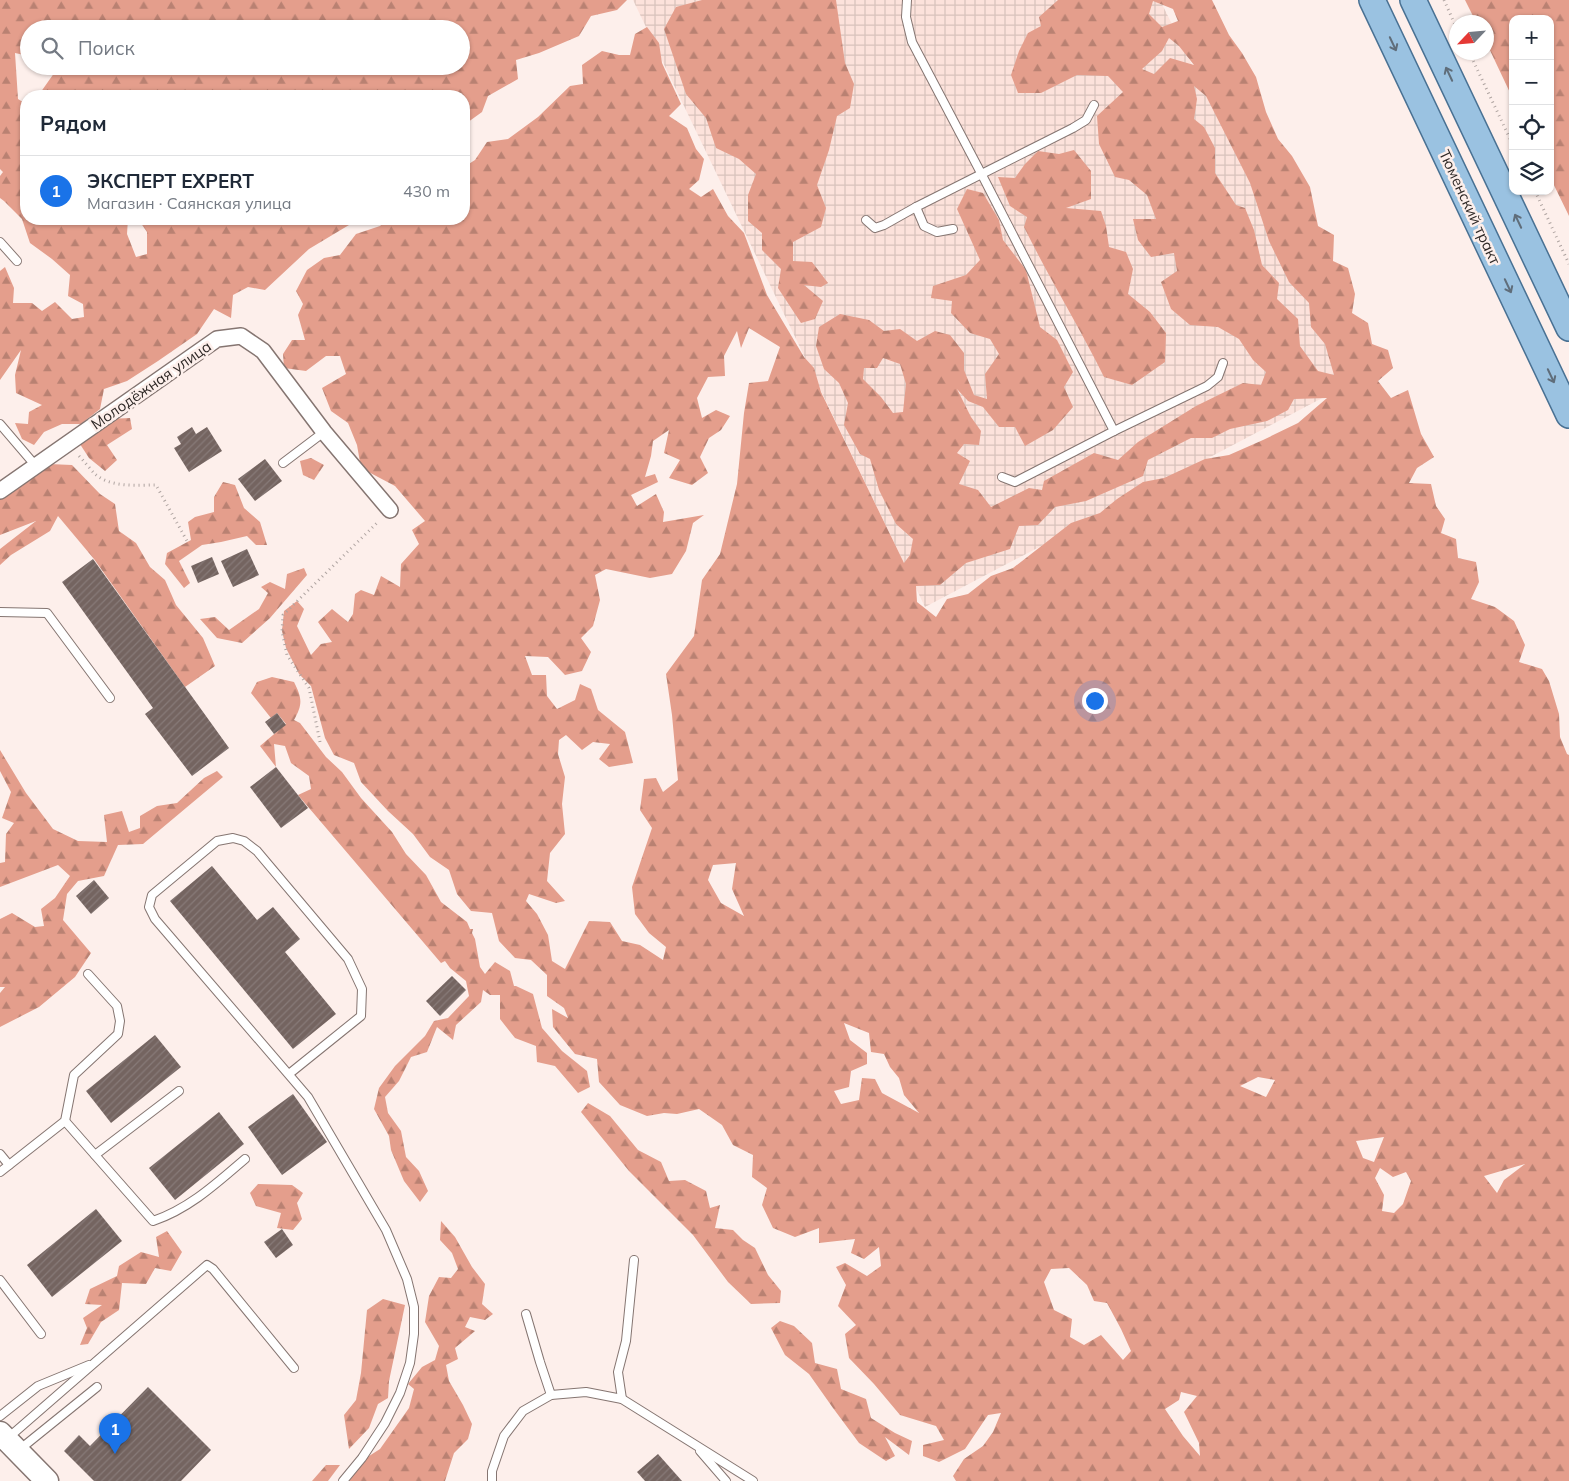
<!DOCTYPE html>
<html lang="ru">
<head>
<meta charset="utf-8">
<style>
	body { margin:0; font-family:Mulish,sans-serif; background:#f6f6f7; color:#1f2937 }
	.controls { position:absolute; right:15px; top:15px; display:grid; overflow:hidden; border-radius:10px; box-shadow:0 1px 4px #0004 }
	.controls button { width:45px; height:45px; display:grid; place-items:center; padding:0; border:0; border-bottom:1px solid #e0e1e3; background:#fff; color:#1f2937; font:25px sans-serif }
	.compass { position:absolute; left:1449px; top:15px; width:45px; height:45px; border-radius:50%; background:#fff; box-shadow:0 1px 4px #0004; rotate:244deg }
	.you { position:absolute; left:1094px; top:700px; width:18px; height:18px; margin:-12px; border:4px solid #fff; border-radius:50%; background:#1a73e8; box-shadow:0 0 0 8px #1a73e833 }
	.badge { display:grid; place-items:center; width:32px; height:32px; border-radius:50%; background:#1a73e8; color:#fff; font-size:16px; font-weight:700 }
	.pin { position:absolute; translate:-50% -41px; filter:drop-shadow(0 1px 2px #0008) }
	.pin::after { content:''; position:absolute; top:26px; width:18px; height:15px; background:inherit; clip-path:polygon(0 0,100% 0,50% 100%) }
	.list { margin:0; padding:0; list-style:none }
	h2 { display:flex; justify-content:space-between; align-items:center; height:65px; margin:0; padding:0 20px; font-size:21px }
	h2 small { font-size:16px; font-weight:400; color:#747a83 }
	.list li { display:grid; grid-template-columns:32px 1fr auto; gap:15px; align-items:center; box-sizing:border-box; height:70px; padding:0 20px; border-top:1px solid #e0e1e3 }
	.list b { display:block; font-size:19px; white-space:nowrap }
	.list p { margin:0; font-size:16px; white-space:nowrap; color:#747a83 }
	.list em { font-size:16px; font-style:normal; color:#747a83 }
	.icon { flex:none; width:28px; height:28px; fill:none; stroke:currentColor; stroke-width:2; stroke-linecap:round; stroke-linejoin:round }
	.map { position:relative; flex:none; width:1569px; height:1481px; overflow:hidden }
	.search { position:absolute; background:#fff; box-shadow:0 1px 4px #0004; left:20px; top:20px; width:450px; height:55px; display:flex; align-items:center; gap:12px; box-sizing:border-box; padding:0 18px; border-radius:28px; color:#747a83; font-size:19px }
	.panel { position:absolute; background:#fff; box-shadow:0 1px 4px #0004; left:20px; top:90px; width:450px; height:135px; border-radius:20px }
	.map>svg:first-child { display:block }
	.industrial { fill:url(#industrial-grid) }
	.forest { fill:url(#forest-firs); fill-rule:evenodd }
	.building { fill:url(#building-hatch) }
	.lines { fill:none; stroke-linecap:round; stroke-linejoin:round }
	.lane-casing { stroke:#857571; stroke-width:10 }
	.street-casing { stroke:#857571; stroke-width:18 }
	.secondary-casing { stroke:#857571; stroke-width:25 }
	.primary-casing { stroke:#497193; stroke-width:28 }
	.path { stroke:#afa4a1; stroke-width:3; stroke-dasharray:1 4; stroke-linecap:butt }
	.lane { stroke:#fff; stroke-width:8 }
	.street { stroke:#fff; stroke-width:15 }
	.secondary { stroke:#fff; stroke-width:22 }
	.primary { stroke:#9ac2e1; stroke-width:25 }
	.oneway { stroke:#5f6d7a }
	.labels { text-anchor:middle; dominant-baseline:central; stroke-width:5; stroke-linejoin:round; paint-order:stroke }
	.street-label { font-size:15px; fill:#2e2826; stroke:#fdefeb }
</style>
</head>
<body>
<div class="map">
<svg width="1569" height="1481" viewBox="0 0 1569 1481">
	<defs>
		<pattern id="industrial-grid" width="8" height="8" patternUnits="userSpaceOnUse" patternTransform="scale(1.25)"><rect width="8" height="8" fill="#fce2db"/><path d="M0 4h8M4 0v8" fill="none" stroke="#d8c2bc"/></pattern>
		<pattern id="forest-firs" width="22" height="20" patternUnits="userSpaceOnUse" patternTransform="scale(1.25)"><rect width="22" height="20" fill="#e49e8c"/><path d="M5 1l3.5 6h-7zM16 11l3.5 6h-7z" fill="#b98172"/></pattern>
		<pattern id="building-hatch" width="6" height="6" patternUnits="userSpaceOnUse" patternTransform="scale(1.25)"><rect width="6" height="6" fill="#746460"/><path d="M-1 1l2-2M0 6l6-6M5 7l2-2" fill="none" stroke="#877a78"/></pattern>
	</defs>
	<rect width="100%" height="100%" fill="#fdefeb"/>
	<path class="industrial" d="M633,0H1160L1349,384L925,607Z"/>
	<g class="forest">
		<path d="M0,0H627L617,10L591,16L579,36L539,53L516,60L518,79L488,96L482,112L464,125V96H38L57,69L53,66H461V29H29V56L15,53L18,99L26,104V219H128L127,234L136,257L147,254V232L138,219H359L309,249L265,290L248,287L233,295L231,318L214,309L197,334L158,361L127,381L104,389L100,409L81,424H62L44,432L34,445L22,439L15,423L28,424L29,412L42,405L16,393L15,375L21,350L0,380V271L5,267L14,288L13,303H32L42,311L55,302L72,319L84,317L83,304L68,296L70,275L52,259L30,243L22,219L4,201L0,198V176L3,172L0,169Z"/>
		<path d="M702,0H836L845,63L854,84L850,108L837,116L829,150L817,185L826,208L821,227L793,242V261L812,262L828,283L821,287L804,285L823,301L815,319L801,323L778,288L781,269L762,250V233L748,221V195L756,174L739,159L716,148L706,118L686,94L664,29L676,7Z"/>
		<path d="M1058,0H1212L1229,35L1242,53L1256,77L1266,112L1278,139L1292,156L1310,187L1318,226L1334,235L1333,261L1348,268L1355,294L1352,313L1368,323L1372,344L1388,350L1393,368L1378,381L1391,398L1408,390L1421,434L1434,457L1417,468L1409,483L1431,484L1436,506L1445,519L1441,533L1456,539L1458,558L1476,562L1479,582L1471,599L1495,607L1514,621L1525,645L1519,662L1542,669L1549,681L1559,714L1560,737L1567,754L1569,755V1481H956L953,1476L964,1459L983,1446L993,1432L1001,1413L988,1415L965,1449L939,1462L923,1456V1445L944,1440L936,1426L900,1415L874,1384L849,1358L845,1334L856,1325L838,1306L846,1285L836,1267L845,1263L867,1276L881,1266L879,1247L864,1259L851,1253L855,1239L819,1243V1228L795,1237L773,1228L762,1205L767,1188L752,1177L753,1155L733,1145L722,1125L699,1109L677,1114L664,1113L647,1116L620,1105L599,1082L597,1059L575,1054L553,1027L552,1009L568,1018L564,1008L547,996V975L531,960L515,958L499,941L492,913L471,911L457,894L449,870L430,857L413,834L388,811L361,782L354,763L334,755L325,738L311,686L299,674L286,648L282,631L284,611L297,601L304,609L297,626L311,655L321,644L332,642L318,622L332,609L348,622L353,614L355,594L361,590L374,595L381,576L400,587L401,564L419,544L412,530L425,521L395,486L361,468L357,445L348,423L331,411L322,388L346,374L340,356H326L306,371L284,368L283,354L292,340H305L298,315L303,304L296,291L307,270L324,258L340,255L356,234L380,226L387,219H464V167L475,160L487,142L508,139L538,117L570,86L583,84L582,65L602,51L619,55H630L635,34L647,27L659,43L662,63L681,104L669,116L687,128L696,149L704,159L699,180L689,189L701,197L713,189L728,216L744,233L767,295L804,357L814,368L821,392L904,563L910,555L913,539L896,524L879,490L870,459L860,454L844,425L848,403L839,383L824,369L816,346L819,327L840,314L869,320L884,331L900,329L917,341L935,331L950,335L964,353V370L974,395L987,399L985,374L999,354L990,339L970,333L951,313L952,301L931,298L933,286L966,275L980,260L957,209L967,189L983,193L999,220L1003,240L1026,270L1040,327L1057,340L1073,372L1064,387L1073,407L1053,430L1025,446L1015,427H999L983,407L968,401L957,389L971,417L981,431L979,445L964,444L957,453L970,461L959,484L978,490L991,507L1029,488L1042,490L1044,481L1094,453L1118,460L1138,442L1196,406L1243,383L1261,385L1266,372L1253,360L1239,339L1218,327L1190,325L1171,309L1161,282L1177,271L1174,253L1151,257L1138,240L1133,219H1156L1147,195L1129,180L1115,177L1099,144L1097,116L1123,92L1108,76L1077,75L1041,93H1018L1011,75L1019,51L1028,33L1041,26L1039,17ZM1153,1L1173,9L1178,21L1162,27L1149,14ZM1169,38L1179,46L1194,65L1170,58L1154,74L1142,69L1162,51ZM1194,86L1206,96L1250,183L1269,241L1289,282L1309,303L1311,327L1325,344L1334,375L1318,371L1300,346L1298,319L1277,299L1279,283L1262,265L1254,230L1245,208L1236,205L1215,173V148L1204,127L1194,119L1197,99ZM749,328L780,347L768,381L749,383L744,413L737,484L720,554L702,580L694,636L666,674L672,715L678,780L663,792L656,778L644,779L640,810L652,828L632,887L635,914L649,933L666,947L663,960L640,945L622,941L610,922L589,921L565,969L552,961L548,935L537,914L526,901L529,894L556,903L565,901L547,881L550,853L565,834L562,804L565,777L558,754L559,740L566,735L582,750L593,742L610,744L599,759L609,767L633,763L625,732L598,710L591,689L580,684L575,700L557,709L547,696L546,675H532L525,656L548,657L565,675L582,671L591,652L581,638L593,626L600,600L595,575L606,569L650,578L672,574L686,551L693,523L704,515L663,522L664,512L656,494L637,506L631,495L658,482L655,474L645,477L651,456L653,441L669,430L664,453L680,460L669,478L692,485L708,473L700,457L709,438L721,430L730,416L716,410L702,418L697,398L708,377L725,376L724,356L737,331L741,348ZM883,358L900,364L906,384L903,412L893,413L881,397L863,379L864,368H877ZM1327,398L1298,423L1263,440L1229,455L1205,459L1164,478L1143,482L1117,499L1100,513L1071,523L1013,568L991,576L968,594L947,599L936,617L917,602L916,586L940,585L966,563L1010,549L1019,526L1038,525L1055,507L1086,501L1143,476L1148,460L1191,438H1212L1230,429L1267,421L1288,410L1294,399ZM736,863L732,889L744,916L721,903L708,880L713,865ZM844,1023L869,1033L871,1052L884,1054L890,1067L899,1078L904,1095L919,1113L882,1093L875,1079L862,1078L859,1100L841,1104L834,1091L849,1087L851,1071L867,1064V1053L850,1040ZM1258,1077L1275,1080L1266,1097L1240,1086ZM1384,1137L1374,1162L1363,1158L1356,1141ZM1525,1164L1504,1180L1497,1193L1484,1176ZM1380,1168L1393,1177L1406,1172L1411,1181L1403,1204L1394,1213L1382,1211L1384,1195L1375,1178ZM1069,1268L1087,1285L1094,1301L1107,1303L1121,1329L1131,1351L1123,1360L1101,1335L1084,1345L1070,1337L1072,1319L1054,1310L1044,1282L1051,1269ZM1181,1392L1197,1396L1184,1412L1199,1443L1200,1456L1183,1436L1165,1409L1179,1400Z"/>
		<path d="M1465,0H1569V216L1550,177V19H1513V99L1487,44L1486,22H1476Z"/>
		<path d="M1074,150L1091,171V199L1066,208L1101,211L1106,226L1109,247L1126,252L1133,269L1128,294L1150,312L1166,333L1165,362L1132,385L1104,377C1079,326 1049,278 1024,227L1027,217L1010,206L998,177L1015,178L1025,164L1038,151L1059,154Z"/>
		<path d="M130,418L132,429L107,445L117,460L105,471L89,458L78,441L107,419Z"/>
		<path d="M311,458L324,465L314,480L303,475L300,461Z"/>
		<path d="M49,464L72,465L100,494L115,504L119,531L136,543L150,567L165,580L176,605L203,638L215,666L185,687L94,559L58,516L50,531L11,555L0,565V549L36,521L0,535V498Z"/>
		<path d="M223,482L235,485L244,508L260,522L267,545H256L247,536L221,542L202,545L179,561L190,583L184,588L165,564L167,553L191,540L188,522L195,517L214,512V497Z"/>
		<path d="M304,568L307,575L270,618L242,643L217,638L200,619L215,617L229,630L259,609L268,593L261,587L270,582L285,589L287,574Z"/>
		<path d="M272,677L294,682C302,698 303,704 294,720L300,723L326,757L342,772L361,798L392,832L406,854L426,875L441,902L467,922L470,929H473L472,933L475,939L480,967L485,974L495,962L510,971L514,986H516L533,994L542,1028L562,1051L587,1071L590,1087L578,1093L555,1066L537,1062L536,1046L515,1038L500,1019V995H490L483,990L481,1002L456,1025L453,1040L437,1027L427,1052L411,1057L399,1081L385,1097L388,1113L401,1131L406,1157L419,1171L428,1191L420,1202L404,1181L391,1150L389,1136L374,1109L379,1088L395,1066L425,1036L434,1021L448,1018L469,996L466,981L450,968L445,961L441,963L298,795L311,789L309,776L291,763L285,746L274,744L276,767L260,746L286,724L277,713L271,718L251,693L257,682Z"/>
		<path d="M0,750L26,793L53,829L78,841L107,842L104,815L122,811L129,832L140,828V816L157,806L177,803L204,778L217,771L223,777L143,844L118,845L104,876L78,881L67,894L63,920L91,953L75,977L39,1007L0,1027V993L5,987H0V919L12,913L35,927L44,926L41,909L55,898L70,876L58,865L0,887V863L5,862L6,834L14,823L2,818L11,792L0,771Z"/>
		<path d="M588,1103L610,1116L638,1150L661,1162L669,1181L685,1180L706,1191L710,1208L720,1205L715,1228L733,1230L743,1240L755,1248L768,1275L781,1291L780,1303L751,1304L728,1282L693,1235L629,1171L581,1112Z"/>
		<path d="M258,1184L292,1185L303,1193L297,1203L302,1219L293,1230L277,1228L281,1213L256,1206L250,1193Z"/>
		<path d="M441,1221L455,1237L472,1267L485,1284L482,1304L493,1314L485,1320L470,1317L465,1327L475,1331L455,1348L458,1359L446,1365L449,1381L463,1405L472,1424L468,1439L454,1453L445,1481H349L366,1458L380,1449L409,1408L414,1389L408,1384L422,1367L435,1360L439,1346L425,1322L429,1296L439,1277L451,1278L458,1269L452,1253L440,1240Z"/>
		<path d="M167,1231L182,1252L171,1271L155,1268L146,1284L122,1283L119,1310L101,1322L88,1344L80,1345L87,1328L83,1318L102,1305L85,1304L90,1289L117,1276L119,1266L141,1252L159,1257L156,1237Z"/>
		<path d="M383,1299L405,1305L389,1381L388,1398L378,1404L369,1428L349,1449L344,1415L356,1400L361,1373L367,1310Z"/>
		<path d="M780,1321L794,1326L812,1343L815,1363L837,1369L841,1389L866,1399L871,1418L895,1433L912,1441L909,1455L885,1437L895,1456L886,1461L859,1443L833,1408L809,1374L785,1355L771,1328Z"/>
		<path d="M326,1465H340L328,1481H312Z"/>
	</g>
	<g class="building">
		<path d="M192,427L196,434L207,427L222,451L189,472L174,448L181,444L177,437Z"/>
		<path d="M265,459L282,481L255,501L238,479Z"/>
		<path d="M247,549L259,575L233,587L221,561Z"/>
		<path d="M212,557L219,574L198,583L191,566Z"/>
		<path d="M93,559L229,748L192,776L145,714L153,708L62,582Z"/>
		<path d="M277,713L286,725L274,734L265,722Z"/>
		<path d="M276,767L308,808L281,828L250,787Z"/>
		<path d="M212,866L257,920L273,907L300,939L285,952L336,1014L293,1049L170,901Z"/>
		<path d="M94,880L109,898L91,914L76,896Z"/>
		<path d="M452,976L466,990L440,1016L426,1001Z"/>
		<path d="M155,1035L181,1067L111,1123L86,1091Z"/>
		<path d="M293,1094L327,1142L282,1175L248,1127Z"/>
		<path d="M219,1112L244,1144L175,1200L149,1168Z"/>
		<path d="M96,1209L122,1241L52,1297L27,1265Z"/>
		<path d="M282,1229L293,1245L276,1258L264,1242Z"/>
		<path d="M148,1387L211,1450L181,1481H94L64,1451L79,1435L90,1446Z"/>
		<path d="M658,1454L682,1481H645L637,1472Z"/>
	</g>
	<g class="lines">
		<g class="lane-casing">
			<g id="lane">
				<path d="M907,0L906,17L912,42L982,175L1114,431"/>
				<path d="M916,207L924,226L937,232L953,229"/>
				<path d="M866,220L875,228L884,225L916,207L1073,128L1086,120L1094,105"/>
				<path d="M0,242L17,261"/>
				<path d="M0,424L35,465"/>
				<path d="M283,463L324,432"/>
				<path d="M1002,477L1015,482L1114,431L1207,386L1218,377L1223,363"/>
				<path d="M0,612L47,613L110,698"/>
				<path d="M289,1074L361,1016L362,989L348,959L257,851L244,841L233,838L217,841L152,895L149,907L155,919L308,1097L386,1230L407,1279L414,1307V1334L410,1363L400,1393L385,1423L362,1458L343,1481"/>
				<path d="M65,1121L153,1221C189,1209 217,1183 245,1159"/>
				<path d="M0,1154L9,1165"/>
				<path d="M95,1155L179,1091"/>
				<path d="M0,1172L65,1121L74,1075L118,1034L120,1021L117,1006L88,974"/>
				<path d="M0,1280L41,1334"/>
				<path d="M526,1314L540,1362L551,1395"/>
				<path d="M622,1399L618,1372L626,1341L634,1260"/>
				<path d="M0,1416L38,1386L89,1365"/>
				<path d="M8,1438L207,1265L213,1269L294,1368"/>
				<path d="M19,1450L97,1387"/>
				<path d="M700,1451L726,1481"/>
				<path d="M492,1481V1471L504,1436L523,1411L551,1395L586,1392L622,1399L753,1481"/>
			</g>
		</g>
		<g class="street-casing">
			<path id="street" d="M0,491L217,339L241,336L263,351L324,432L390,510"/>
		</g>
		<g class="secondary-casing">
			<path id="secondary" d="M0,1433L47,1481"/>
		</g>
		<g class="primary-casing">
			<g id="primary">
				<path d="M1372,0L1569,415"/>
				<path d="M1413,0L1569,328"/>
			</g>
		</g>
		<g class="path">
			<path d="M1444,0L1456,27"/>
			<path d="M1469,52L1513,145"/>
			<path d="M1535,191L1569,264"/>
			<path d="M79,456C85,462 90,469 95,474C111,488 137,485 156,485L187,541"/>
			<path d="M320,742L309,688L287,655L282,631L283,615L379,521"/>
		</g>
		<use href="#lane" class="lane"/>
		<use href="#street" class="street"/>
		<use href="#secondary" class="secondary"/>
		<use href="#primary" class="primary"/>
	</g>
	<defs><path id="oneway-shaft" d="M-6 0H5M1.5-3L5.5 0L1.5 3" fill="none" stroke-width="1.6" stroke-linecap="round" stroke-linejoin="round" transform="scale(1.25)"/></defs>
	<g class="oneway">
		<use href="#oneway-shaft" transform="translate(1393 44) rotate(65)"/>
		<use href="#oneway-shaft" transform="translate(1449 74) rotate(-115)"/>
		<use href="#oneway-shaft" transform="translate(1518 221) rotate(-115)"/>
		<use href="#oneway-shaft" transform="translate(1508 286) rotate(65)"/>
		<use href="#oneway-shaft" transform="translate(1551 376) rotate(65)"/>
	</g>
	<g class="labels">
		<g class="street-label">
			<text transform="translate(1470 207) rotate(65)">Тюменский тракт</text>
			<text transform="translate(151 385) rotate(-35)">Молодёжная улица</text>
		</g>
	</g>
</svg>
<div class="controls">
<button>+</button>
<button>−</button>
<button><svg class="icon" aria-label="locate" viewBox="0 0 24 24"><circle cx="12" cy="12" r="6"/><path d="M12 2v4M12 18v4M2 12h4M18 12h4"/></svg></button>
<button><svg class="icon" aria-label="layers" viewBox="0 0 24 24"><path d="M12 4l9 5-9 5-9-5zM3 14l9 5 9-5"/></svg></button>
</div>
<svg class="compass" viewBox="-18 -18 36 36"><path d="M0-13l5 13h-10z" fill="#e53935"/><path d="M0 13l5-13h-10z" fill="#747a83"/></svg>
<div class="you"></div>
<div class="pin badge" style="left:115px;top:1454px">1</div>
<div class="search"><svg class="icon" aria-label="search" viewBox="0 0 24 24"><circle cx="10" cy="10" r="6"/><path d="M15 15l6 6"/></svg>Поиск</div>
<section class="panel">
<h2>Рядом<small></small></h2>
<ul class="list">
<li><span class="badge">1</span><div><b>ЭКСПЕРТ EXPERT</b><p>Магазин · Саянская улица</p></div><em>430 m</em></li>
</ul>
</section>
</div>
</body>
</html>
